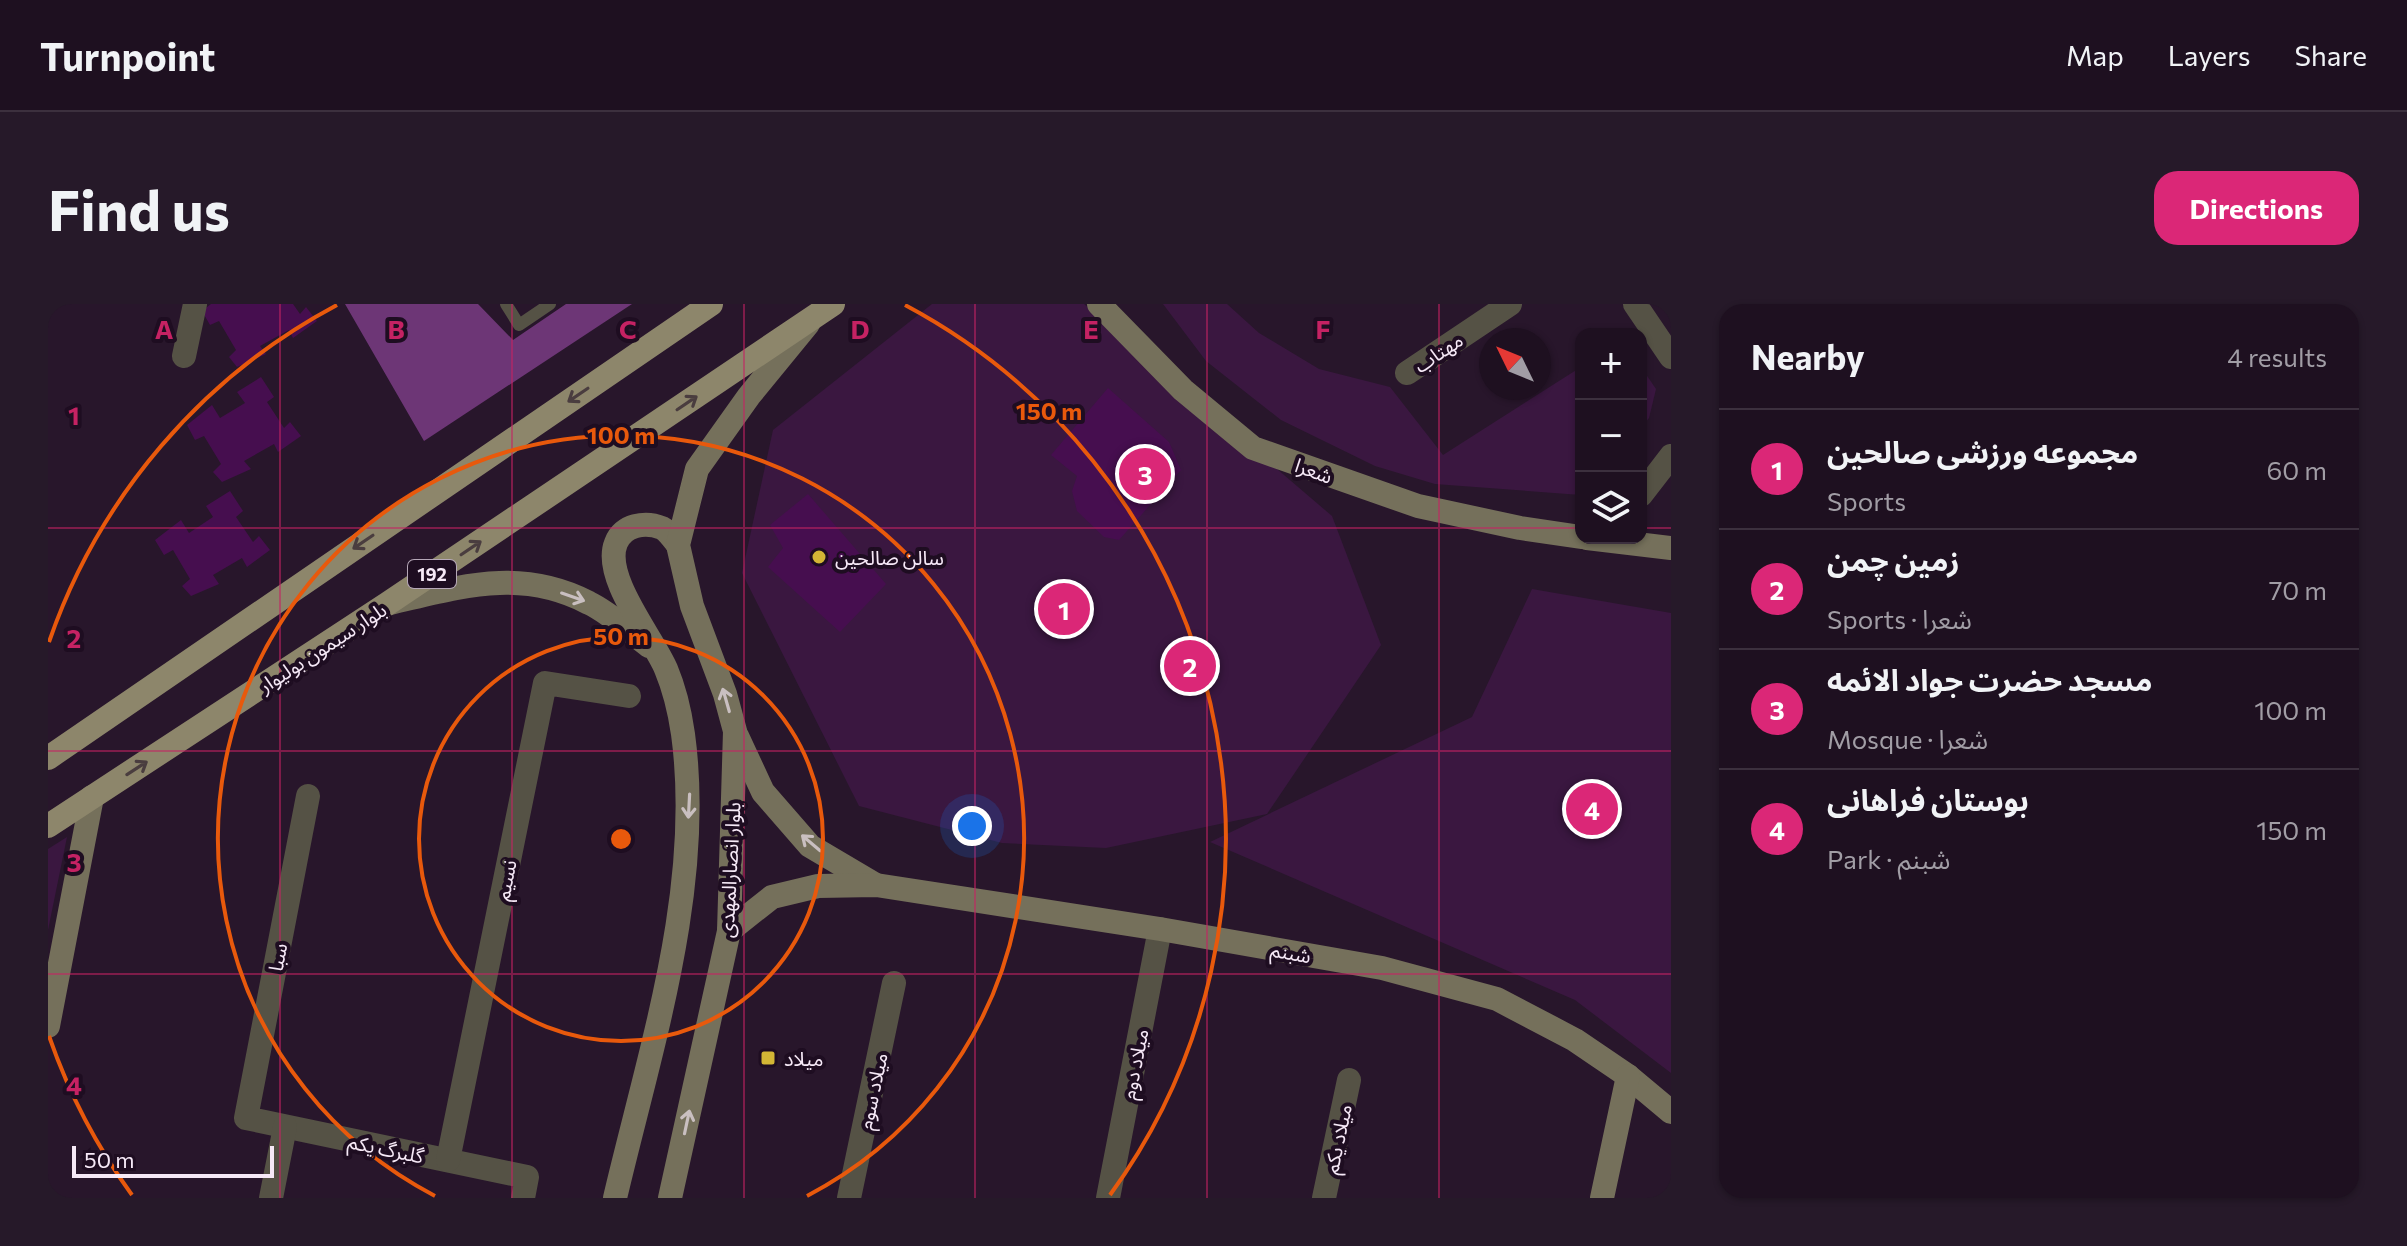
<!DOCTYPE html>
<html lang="en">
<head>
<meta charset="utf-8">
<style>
	body { margin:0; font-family:Commissioner,"Noto Sans Arabic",sans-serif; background:#261929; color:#f1f3f6 }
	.controls { position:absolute; right:24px; top:24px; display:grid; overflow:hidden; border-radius:16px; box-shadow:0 2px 6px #0004 }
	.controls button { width:72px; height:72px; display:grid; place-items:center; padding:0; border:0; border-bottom:2px solid #3c303e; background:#1e1020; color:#f1f3f6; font:40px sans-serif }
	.compass { position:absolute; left:1431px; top:24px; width:72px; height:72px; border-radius:50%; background:#1e1020; box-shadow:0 2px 6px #0004; rotate:313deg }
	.scale { position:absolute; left:24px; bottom:20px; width:202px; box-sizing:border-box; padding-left:8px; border:4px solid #f6e9f7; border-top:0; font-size:22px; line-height:28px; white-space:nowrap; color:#f6e9f7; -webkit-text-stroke:6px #1e0d21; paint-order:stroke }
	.you { position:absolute; left:924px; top:522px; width:28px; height:28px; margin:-20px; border:6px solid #fff; border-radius:50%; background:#1a73e8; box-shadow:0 0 0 12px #1a73e833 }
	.badge { display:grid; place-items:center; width:52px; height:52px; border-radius:50%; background:#db2777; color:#fff; font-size:26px; font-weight:700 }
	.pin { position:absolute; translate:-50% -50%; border:4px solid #fff; box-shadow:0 2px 8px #0006 }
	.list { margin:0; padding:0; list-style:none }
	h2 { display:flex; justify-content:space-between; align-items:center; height:104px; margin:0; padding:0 32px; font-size:34px }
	h2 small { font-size:26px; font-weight:400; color:#a19da5 }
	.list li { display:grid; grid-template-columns:52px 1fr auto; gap:24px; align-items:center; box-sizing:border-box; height:120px; padding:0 32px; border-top:2px solid #3c303e }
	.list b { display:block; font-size:30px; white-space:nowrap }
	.list p { margin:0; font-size:26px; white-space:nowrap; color:#a19da5 }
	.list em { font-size:26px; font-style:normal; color:#a19da5 }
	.icon { flex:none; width:44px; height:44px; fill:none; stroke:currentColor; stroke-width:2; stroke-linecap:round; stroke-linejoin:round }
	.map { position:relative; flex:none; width:1623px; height:894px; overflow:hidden; border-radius:24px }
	header { display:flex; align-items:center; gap:48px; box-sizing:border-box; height:112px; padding:0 40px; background:#1e1020; border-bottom:2px solid #3c303e }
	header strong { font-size:38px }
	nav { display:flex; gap:44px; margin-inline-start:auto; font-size:28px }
	.intro { display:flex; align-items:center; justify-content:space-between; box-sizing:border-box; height:192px; padding:0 48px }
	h1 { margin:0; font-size:56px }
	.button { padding:20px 36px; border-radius:24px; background:#db2777; color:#fff; font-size:28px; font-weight:700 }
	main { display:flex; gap:48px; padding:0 48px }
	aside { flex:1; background:#1e1020; border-radius:24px; box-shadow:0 2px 6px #0004 }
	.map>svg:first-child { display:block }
	.green { fill:#3a1740 }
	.forest { fill:#6d3676 }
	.building { fill:#460e4f }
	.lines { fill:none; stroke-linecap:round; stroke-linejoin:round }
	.lane { stroke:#555245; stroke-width:12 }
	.street { stroke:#555245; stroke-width:24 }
	.secondary { stroke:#75705b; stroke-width:24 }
	.primary { stroke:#8d866b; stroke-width:24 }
	.oneway { stroke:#4a3d3f }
	.oneway2 { stroke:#c9bfc0 }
	.grid { fill:none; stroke:#c52263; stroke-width:2; stroke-opacity:0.55 }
	.ring { fill:none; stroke:#e8590c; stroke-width:4 }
	.poi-dot { fill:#d3b635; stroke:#1e0d21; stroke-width:3 }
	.labels { text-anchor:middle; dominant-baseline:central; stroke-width:8; stroke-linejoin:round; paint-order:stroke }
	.shield { fill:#1e0d21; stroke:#b5a7b7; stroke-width:2 }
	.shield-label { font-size:18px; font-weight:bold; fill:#f6e9f7 }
	.street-label { font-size:20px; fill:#f6e9f7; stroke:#1e0d21 }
	.poi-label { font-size:20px; fill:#f6e9f7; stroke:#1e0d21; text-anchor:start }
	.grid-label { font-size:26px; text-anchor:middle; font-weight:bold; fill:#c52263; stroke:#1e0d21; stroke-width:8; stroke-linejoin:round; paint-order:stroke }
	.centre { fill:#e8590c; stroke:#1e0d21; stroke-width:4 }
	.ring-label { font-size:24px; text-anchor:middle; font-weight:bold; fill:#e8590c; stroke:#1e0d21; stroke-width:8; stroke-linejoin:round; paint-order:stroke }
</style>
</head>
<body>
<header>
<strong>Turnpoint</strong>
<nav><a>Map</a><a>Layers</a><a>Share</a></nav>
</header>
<div class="intro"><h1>Find us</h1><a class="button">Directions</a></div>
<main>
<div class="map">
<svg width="1623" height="894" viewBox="0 0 1623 894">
	<rect width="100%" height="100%" fill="#28162b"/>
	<g class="green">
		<path d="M884,0H1036L1284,212L1333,341L1219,510L1058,544L954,539L811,502L694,269L725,126Z"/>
		<path d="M1115,0H1179L1211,29L1271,65L1342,83L1395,151L1533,63V191L1387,180L1327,162L1233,116L1158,57Z"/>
		<path d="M1593,63L1608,85L1601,114L1593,124Z"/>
		<path d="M1484,285L1623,309V769L1527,696L1162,538L1424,413Z"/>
		<path d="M19,533L0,626V545Z"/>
	</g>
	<path class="forest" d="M297,0H430L465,36L518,0H584L376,137Z"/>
	<g class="building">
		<path d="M163,0H245L252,10L258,3L269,17L245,34L241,26L212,42L218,50L189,63L181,53L188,46L171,17L162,21L154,7Z"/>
		<path d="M213,73L226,93L219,98L236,124L242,118L253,132L230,148L226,140L196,157L203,165L174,178L165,168L173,160L156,132L147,136L139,121L164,101L172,114L197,99L189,88Z"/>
		<path d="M1060,84L1121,138L1133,166L1071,236L1056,233L1029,207L1024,187L1029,172L1003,151Z"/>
		<path d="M182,187L195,207L188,213L205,238L211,232L222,246L199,263L194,254L165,271L171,280L143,292L134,282L142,275L125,246L116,251L107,236L133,216L141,229L165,213L158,202Z"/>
		<path d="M760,190L838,280L792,328L720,263L735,244L722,221Z"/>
	</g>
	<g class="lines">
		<path class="lane" d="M458,0L471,21L502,0"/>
		<g class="street">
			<path d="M1587,0L1623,53"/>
			<path d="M136,52L147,0"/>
			<path d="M1359,69L1462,0"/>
			<path d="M1593,191L1623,152"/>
			<path d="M260,492L198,814L479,873L475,894"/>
			<path d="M400,856L497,379L581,392"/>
			<path d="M223,894L237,823"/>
			<path d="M801,894L846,679"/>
			<path d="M1060,894L1112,625"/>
			<path d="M1276,894L1301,776"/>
		</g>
		<g class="secondary">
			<path d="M1051,0L1135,86L1205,144L1370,202L1472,224L1533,233"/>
			<path d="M1539,234L1623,244"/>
			<path d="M342,299C412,283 472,263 541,299C562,309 582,328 601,342"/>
			<path d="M689,432L715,488L762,542L828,581"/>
			<path d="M681,627L724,593L770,582L828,581L1112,625L1334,664L1449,695L1527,736L1580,772L1623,808"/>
			<path d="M0,722L44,493"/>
			<path d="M567,894C602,745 656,584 635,430C632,409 626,384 618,365C605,334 554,273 568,239C575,221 597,217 614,224C620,227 626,236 630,241"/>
			<path d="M622,894L681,627L687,427L677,390L644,302L630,241L649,165L701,92L760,20"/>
			<path d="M1554,894L1580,772"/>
		</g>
		<g class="primary">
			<path d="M0,454L663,0"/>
			<path d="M0,522L339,300L785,0"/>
		</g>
	</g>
	<defs><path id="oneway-shaft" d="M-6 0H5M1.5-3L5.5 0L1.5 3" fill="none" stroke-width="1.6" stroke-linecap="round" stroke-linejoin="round" transform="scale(2)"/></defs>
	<g class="oneway">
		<use href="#oneway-shaft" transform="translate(530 91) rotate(146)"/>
		<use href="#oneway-shaft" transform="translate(639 99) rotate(-34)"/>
		<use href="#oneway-shaft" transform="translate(315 238) rotate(146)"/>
		<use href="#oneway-shaft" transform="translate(423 244) rotate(-34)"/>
		<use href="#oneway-shaft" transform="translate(89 464) rotate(-33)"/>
	</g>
	<g class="oneway2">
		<use href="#oneway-shaft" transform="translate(525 293) rotate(19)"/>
		<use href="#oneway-shaft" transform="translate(678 396) rotate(-106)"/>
		<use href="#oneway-shaft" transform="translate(641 502) rotate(93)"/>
		<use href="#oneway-shaft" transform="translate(763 539) rotate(-140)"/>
		<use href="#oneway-shaft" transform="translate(639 818) rotate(-78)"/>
	</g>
	<path class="grid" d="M232,0V894M464,0V894M696,0V894M927,0V894M1159,0V894M1391,0V894M0,224H1533M1593,224H1623M0,447H1623M0,670H1623"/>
	<g class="ring">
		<circle cx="573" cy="535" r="202"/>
		<path d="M387 892A403 403 0 1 1 759 892"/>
		<path d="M84 891A605 605 0 0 1 1 732M1 338A605 605 0 0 1 289 1M857 1A605 605 0 0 1 1062 891"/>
	</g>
	<g class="poi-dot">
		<circle cx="771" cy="253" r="8"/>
		<rect x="712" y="746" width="16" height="16" rx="4"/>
	</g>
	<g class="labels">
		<rect class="shield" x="360" y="256" width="48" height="28" rx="6"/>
		<g class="shield-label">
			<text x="384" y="270">192</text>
		</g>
		<g class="street-label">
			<text transform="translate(1390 48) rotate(-34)">مهتاب</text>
			<text transform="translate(1266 166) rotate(20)">شعرا</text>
			<text transform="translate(274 343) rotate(-33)">بلوار سیمون بولیوار</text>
			<text transform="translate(681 566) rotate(-87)">بلوار انصارالمهدی</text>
			<text transform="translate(457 576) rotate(-79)">نسیم</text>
			<text transform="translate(1243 648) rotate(10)">شبنم</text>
			<text transform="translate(229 653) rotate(-79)">سبا</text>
			<text transform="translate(1086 760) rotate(-79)">میلاد دوم</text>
			<text transform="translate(824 787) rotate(-78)">میلاد سوم</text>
			<text transform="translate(1289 835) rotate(-78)">میلاد یکم</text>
			<text transform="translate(338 844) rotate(12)">گلبرگ یکم</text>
		</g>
		<g class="poi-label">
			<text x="787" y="253">سالن صالحین</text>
			<text x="736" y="754">میلاد</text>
		</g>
	</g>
	<g class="grid-label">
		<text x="116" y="35">A</text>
		<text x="348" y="35">B</text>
		<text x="580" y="35">C</text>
		<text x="812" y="35">D</text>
		<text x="1043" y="35">E</text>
		<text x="1275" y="35">F</text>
		<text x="26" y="121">1</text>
		<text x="26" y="344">2</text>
		<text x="26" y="568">3</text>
		<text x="26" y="791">4</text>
	</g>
	<circle cx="573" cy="535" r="12" class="centre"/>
	<g class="ring-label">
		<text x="1001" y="116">150 m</text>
		<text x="573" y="140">100 m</text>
		<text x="573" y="341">50 m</text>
	</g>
</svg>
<div class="controls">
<button>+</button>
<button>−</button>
<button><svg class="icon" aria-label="layers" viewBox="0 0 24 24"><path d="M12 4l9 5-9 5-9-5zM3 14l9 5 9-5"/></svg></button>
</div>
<svg class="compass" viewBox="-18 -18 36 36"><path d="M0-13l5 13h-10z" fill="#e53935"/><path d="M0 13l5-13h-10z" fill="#a19da5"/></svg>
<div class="scale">50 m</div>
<div class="you"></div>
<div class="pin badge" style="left:1016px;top:305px">1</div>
<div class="pin badge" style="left:1142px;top:362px">2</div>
<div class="pin badge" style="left:1097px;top:170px">3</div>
<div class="pin badge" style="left:1544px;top:505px">4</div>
</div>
<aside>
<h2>Nearby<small>4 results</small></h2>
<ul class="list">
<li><span class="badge">1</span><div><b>مجموعه ورزشی صالحین</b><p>Sports</p></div><em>60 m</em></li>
<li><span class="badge">2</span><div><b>زمین چمن</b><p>Sports · شعرا</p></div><em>70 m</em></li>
<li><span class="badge">3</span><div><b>مسجد حضرت جواد الائمه</b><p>Mosque · شعرا</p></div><em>100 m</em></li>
<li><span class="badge">4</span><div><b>بوستان فراهانی</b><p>Park · شبنم</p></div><em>150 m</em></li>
</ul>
</aside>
</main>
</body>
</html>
